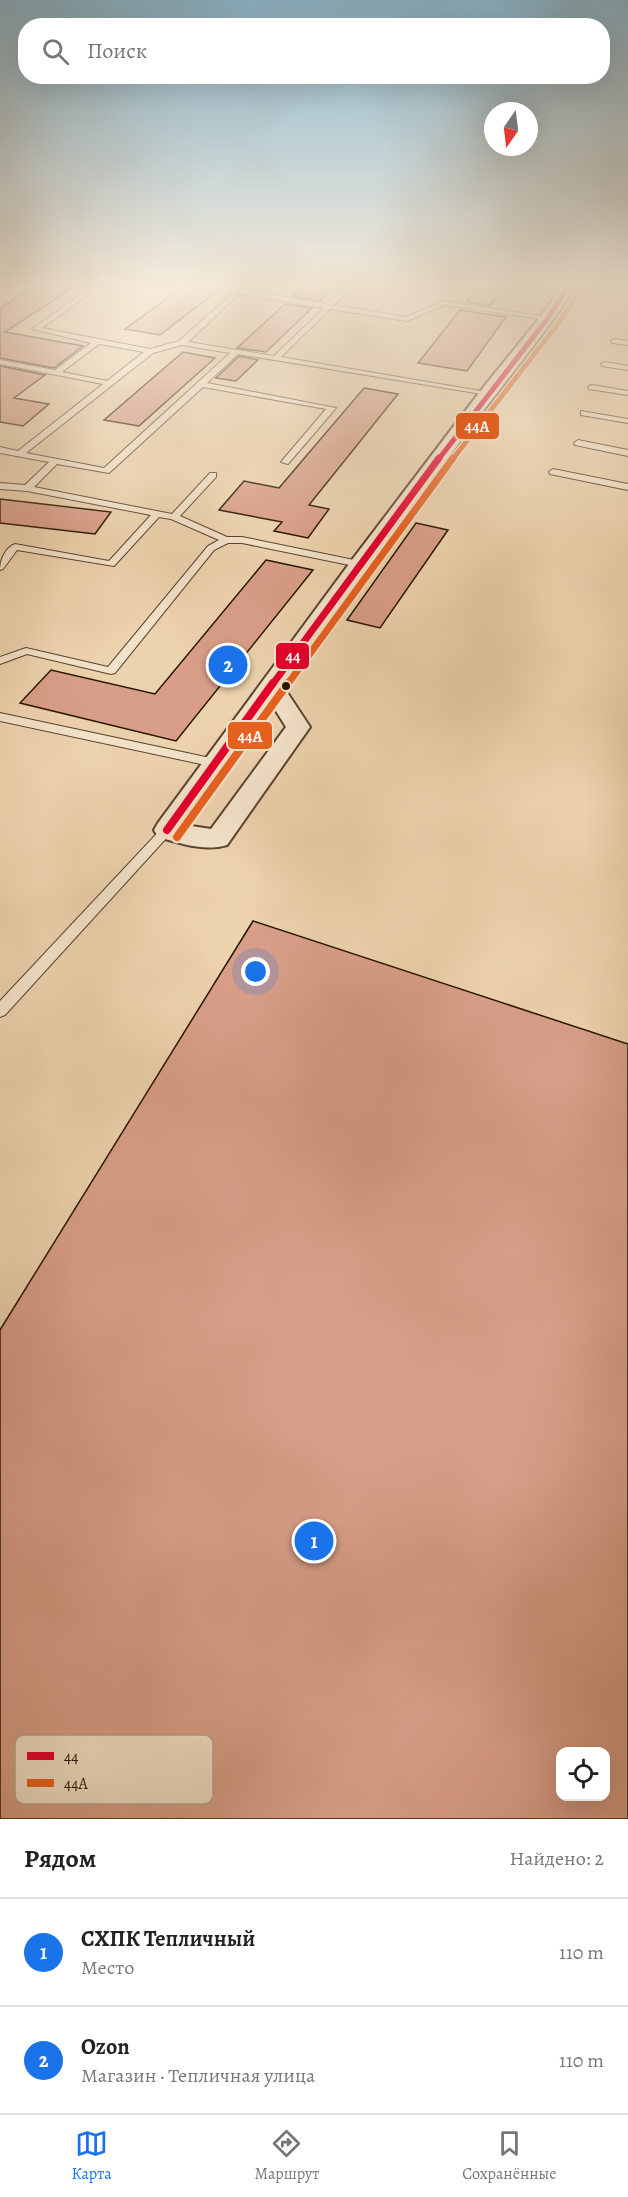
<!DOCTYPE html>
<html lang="ru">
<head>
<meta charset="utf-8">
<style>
	body { margin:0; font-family:Alegreya,serif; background:#f2f2f2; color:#222 }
	.controls { position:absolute; right:18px; bottom:18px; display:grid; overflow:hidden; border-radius:12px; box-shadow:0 6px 24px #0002 }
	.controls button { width:54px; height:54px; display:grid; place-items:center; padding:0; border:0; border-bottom:2px solid #e0e0e0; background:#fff; color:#222; font:30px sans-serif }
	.compass { position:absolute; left:484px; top:102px; width:54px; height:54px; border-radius:50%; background:#fff; box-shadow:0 6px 24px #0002; rotate:194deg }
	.you { position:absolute; left:256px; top:972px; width:21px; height:21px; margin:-15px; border:4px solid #fff; border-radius:50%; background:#1a73e8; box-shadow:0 0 0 9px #1a73e833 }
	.badge { display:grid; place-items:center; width:39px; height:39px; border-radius:50%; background:#1a73e8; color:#fff; font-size:20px; font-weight:700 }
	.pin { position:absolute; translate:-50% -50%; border:3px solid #fff; box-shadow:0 2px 6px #0006 }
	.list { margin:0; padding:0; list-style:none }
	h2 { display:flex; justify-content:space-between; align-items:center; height:78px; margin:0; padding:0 24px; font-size:26px }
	h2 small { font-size:20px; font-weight:400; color:#767676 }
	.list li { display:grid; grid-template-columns:39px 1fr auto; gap:18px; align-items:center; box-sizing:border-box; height:108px; padding:0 24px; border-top:2px solid #e0e0e0 }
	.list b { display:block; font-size:22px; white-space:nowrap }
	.list p { margin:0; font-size:20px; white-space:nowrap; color:#767676 }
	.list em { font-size:20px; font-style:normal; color:#767676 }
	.icon { flex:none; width:33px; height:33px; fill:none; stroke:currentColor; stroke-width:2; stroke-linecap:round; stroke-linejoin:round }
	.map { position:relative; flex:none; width:628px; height:1819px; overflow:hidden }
	.search { position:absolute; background:#fff; box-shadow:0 6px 24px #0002; left:18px; right:18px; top:18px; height:66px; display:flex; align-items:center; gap:15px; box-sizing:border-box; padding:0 21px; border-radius:24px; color:#767676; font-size:22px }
	.sheet { height:294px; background:#fff }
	nav { display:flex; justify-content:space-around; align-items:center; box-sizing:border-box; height:84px; border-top:2px solid #e0e0e0; background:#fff; font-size:16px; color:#767676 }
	nav a { display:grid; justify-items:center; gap:3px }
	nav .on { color:#1a73e8 }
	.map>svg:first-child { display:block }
	.building { fill:#d99e88; stroke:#281402; stroke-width:1.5; fill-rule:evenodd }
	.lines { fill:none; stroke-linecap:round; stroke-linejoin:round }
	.lane-casing { stroke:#59442d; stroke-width:2 }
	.street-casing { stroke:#59442d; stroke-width:4 }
	.lane { fill:#f3e2ca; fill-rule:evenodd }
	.street { fill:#f3e2ca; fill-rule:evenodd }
	.bus-1-far2-casing { stroke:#f3e2ca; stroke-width:8 }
	.bus-1-far1-casing { stroke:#f3e2ca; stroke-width:10 }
	.bus-1-casing { stroke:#f3e2ca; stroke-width:13 }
	.bus-2-far2-casing { stroke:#f3e2ca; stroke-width:8 }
	.bus-2-far1-casing { stroke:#f3e2ca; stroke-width:10 }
	.bus-2-casing { stroke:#f3e2ca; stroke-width:13 }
	.bus-1-far2 { stroke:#e4002b; stroke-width:5 }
	.bus-1-far1 { stroke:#e4002b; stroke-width:7 }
	.bus-1 { stroke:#e4002b; stroke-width:8 }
	.bus-2-far2 { stroke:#e86120; stroke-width:5 }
	.bus-2-far1 { stroke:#e86120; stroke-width:7 }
	.bus-2 { stroke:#e86120; stroke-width:8 }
	.bus-dot { fill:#281402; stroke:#f3e2ca; stroke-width:2 }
	.key { fill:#f3e2ca; stroke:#b6a48e; stroke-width:1.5 }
	.key-label { font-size:16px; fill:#281402 }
	.line-badge { stroke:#f3e2ca; stroke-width:2 }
	.badge-label { font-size:16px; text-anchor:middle; font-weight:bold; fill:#fff }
</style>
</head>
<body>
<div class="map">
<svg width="628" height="1819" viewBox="0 0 628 1819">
	<rect width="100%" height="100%" fill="#ecd2ad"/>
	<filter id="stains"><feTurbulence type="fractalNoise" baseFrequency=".00333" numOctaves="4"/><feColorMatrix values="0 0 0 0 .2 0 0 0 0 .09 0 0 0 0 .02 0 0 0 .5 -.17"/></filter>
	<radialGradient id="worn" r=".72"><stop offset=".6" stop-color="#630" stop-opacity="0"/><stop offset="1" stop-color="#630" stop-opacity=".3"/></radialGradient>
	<g class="building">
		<path d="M38,284H78L5,332L83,346L54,368L0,358V308Z"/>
		<path d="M307,284H327L332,289L320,301L293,296Z"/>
		<path d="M481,284H506L490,306L466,302Z"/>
		<path d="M184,286L216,292L160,335L125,329Z"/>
		<path d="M285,304L312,308L266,352L237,348Z"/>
		<path d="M460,310L506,317L467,371L418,363Z"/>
		<path d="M183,352L215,358L139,426L104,420Z"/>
		<path d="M239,356L258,360L236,381L216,378Z"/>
		<path d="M0,366L45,375L14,398L49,404L23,426L0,422Z"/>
		<path d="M364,388L398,394L309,505L329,509L308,538L274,531L282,522L219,510L244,481L279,488Z"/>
		<path d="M0,499L111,512L95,534L0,523Z"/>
		<path d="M416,523L448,530L380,628L347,620Z"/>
		<path d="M266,560L313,570L176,741L20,703L51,670L155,694Z"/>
		<path d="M253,921L628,1044V1819H0V1330ZM561,1752H606V1797H561Z"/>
	</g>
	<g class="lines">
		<g class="lane-casing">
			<g id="lane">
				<path d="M96,284H103L42,328L150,349L179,341L233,293L185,284L239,289L327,304L348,284H355L334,305L406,317L444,301L552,318L548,320L445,305L407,321L330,309L281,357L492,393L488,395L238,354L207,383L336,408L288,464L281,462L326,409L203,387L109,473L57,464L34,487L172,514L210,473H216V477L180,516L227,537H242L359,561L364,564L359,567L242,543H228L214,550L115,673L111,674L27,654L0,664V657L26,648L108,667L208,546L219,540L171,519L159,517L114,566L17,550L3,569L0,570C0,560 5,548 15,544L109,561L151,515L27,491L0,489V483L25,485L49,462L0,453V447L18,451L103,384L0,364V360L55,370L91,343L32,329ZM239,294L324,308L274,356L188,342ZM99,344L144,352L107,381L62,372ZM182,345L230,353L104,468L26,453L153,353Z"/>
				<path d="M615,339L628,341V345L612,343L611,341Z"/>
				<path d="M605,362L628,366V370L602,366L601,364Z"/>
				<path d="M592,385L628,391V395L589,389L588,387Z"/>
				<path d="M581,411L628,419V423L581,415Z"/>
				<path d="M578,440L628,450V456L575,445L574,443Z"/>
				<path d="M553,469L628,484V490L550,474L549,472Z"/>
				<path d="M0,713L215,759L221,763L215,767L0,721Z"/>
				<path d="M167,826L171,827L173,830L171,833L5,1015L0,1017V1001L163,827Z"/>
			</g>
		</g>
		<g class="street-casing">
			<path id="street" d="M563,284H577C546,333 509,377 474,423C410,510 346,597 283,686L310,727L227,845C204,852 180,843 158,837L154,830L158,823L352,560L482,389L542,315ZM271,703L286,727L211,829L185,825Z"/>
		</g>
		<use href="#lane" class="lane"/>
		<use href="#street" class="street"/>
		<g class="bus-1-far2-casing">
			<path id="bus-1-far2" d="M438,460L548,318L570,284"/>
		</g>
		<g class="bus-1-far1-casing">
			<path id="bus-1-far1" d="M272,685L439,458"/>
		</g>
		<g class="bus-1-casing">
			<path id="bus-1" d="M167,830L273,683"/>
		</g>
		<g class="bus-2-far2-casing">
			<path id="bus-2-far2" d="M452,460L557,325L580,291"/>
		</g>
		<g class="bus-2-far1-casing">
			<path id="bus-2-far1" d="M287,685L453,458"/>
		</g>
		<g class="bus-2-casing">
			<path id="bus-2" d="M177,837L288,683"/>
		</g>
		<use href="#bus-1-far2" class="bus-1-far2"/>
		<use href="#bus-1-far1" class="bus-1-far1"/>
		<use href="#bus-1" class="bus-1"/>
		<use href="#bus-2-far2" class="bus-2-far2"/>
		<use href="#bus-2-far1" class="bus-2-far1"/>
		<use href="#bus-2" class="bus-2"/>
	</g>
	<linearGradient id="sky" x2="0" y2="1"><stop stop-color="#88b6ce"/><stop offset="0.53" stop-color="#f6ebda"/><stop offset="1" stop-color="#f6ebda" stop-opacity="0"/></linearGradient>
	<rect width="628" height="538" fill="url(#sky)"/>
	<circle class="bus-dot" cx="286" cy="686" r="5"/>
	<rect x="15" y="1735" width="198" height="69" rx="9" class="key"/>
	<rect x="27" y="1752" width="27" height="8" fill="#e4002b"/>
	<rect x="27" y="1779" width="27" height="8" fill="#e86120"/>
	<g class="key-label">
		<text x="64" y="1762">44</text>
		<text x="64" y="1789">44А</text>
	</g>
	<g class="line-badge">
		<rect x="455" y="412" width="45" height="28" rx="6" fill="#e86120"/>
		<rect x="275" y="642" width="35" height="28" rx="6" fill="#e4002b"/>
		<rect x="227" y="721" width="46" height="29" rx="6" fill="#e86120"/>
	</g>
	<g class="badge-label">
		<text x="477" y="432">44А</text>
		<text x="293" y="662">44</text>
		<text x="250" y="742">44А</text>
	</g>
	<rect width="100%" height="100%" filter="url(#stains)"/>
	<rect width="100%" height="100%" fill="url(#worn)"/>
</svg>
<div class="controls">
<button><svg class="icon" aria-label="locate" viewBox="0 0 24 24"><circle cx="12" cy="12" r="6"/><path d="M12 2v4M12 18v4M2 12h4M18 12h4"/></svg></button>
</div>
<svg class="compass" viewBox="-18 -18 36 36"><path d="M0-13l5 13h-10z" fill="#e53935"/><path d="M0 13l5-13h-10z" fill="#767676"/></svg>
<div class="you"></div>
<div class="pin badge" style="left:314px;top:1541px">1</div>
<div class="pin badge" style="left:228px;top:665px">2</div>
<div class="search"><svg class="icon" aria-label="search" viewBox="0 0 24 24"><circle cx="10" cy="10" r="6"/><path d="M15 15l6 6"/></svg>Поиск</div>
</div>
<section class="sheet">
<h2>Рядом<small>Найдено: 2</small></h2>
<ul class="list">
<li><span class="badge">1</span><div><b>СХПК Тепличный</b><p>Место</p></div><em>110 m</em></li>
<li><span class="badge">2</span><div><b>Ozon</b><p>Магазин · Тепличная улица</p></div><em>110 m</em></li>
</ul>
</section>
<nav>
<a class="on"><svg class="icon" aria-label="map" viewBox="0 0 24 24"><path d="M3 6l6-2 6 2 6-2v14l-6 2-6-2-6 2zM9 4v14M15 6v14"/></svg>Карта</a>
<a><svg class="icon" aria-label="directions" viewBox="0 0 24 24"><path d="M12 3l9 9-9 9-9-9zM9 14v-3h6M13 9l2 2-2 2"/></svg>Маршрут</a>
<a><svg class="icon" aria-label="saved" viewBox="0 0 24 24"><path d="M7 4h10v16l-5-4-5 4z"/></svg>Сохранённые</a>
</nav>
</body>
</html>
